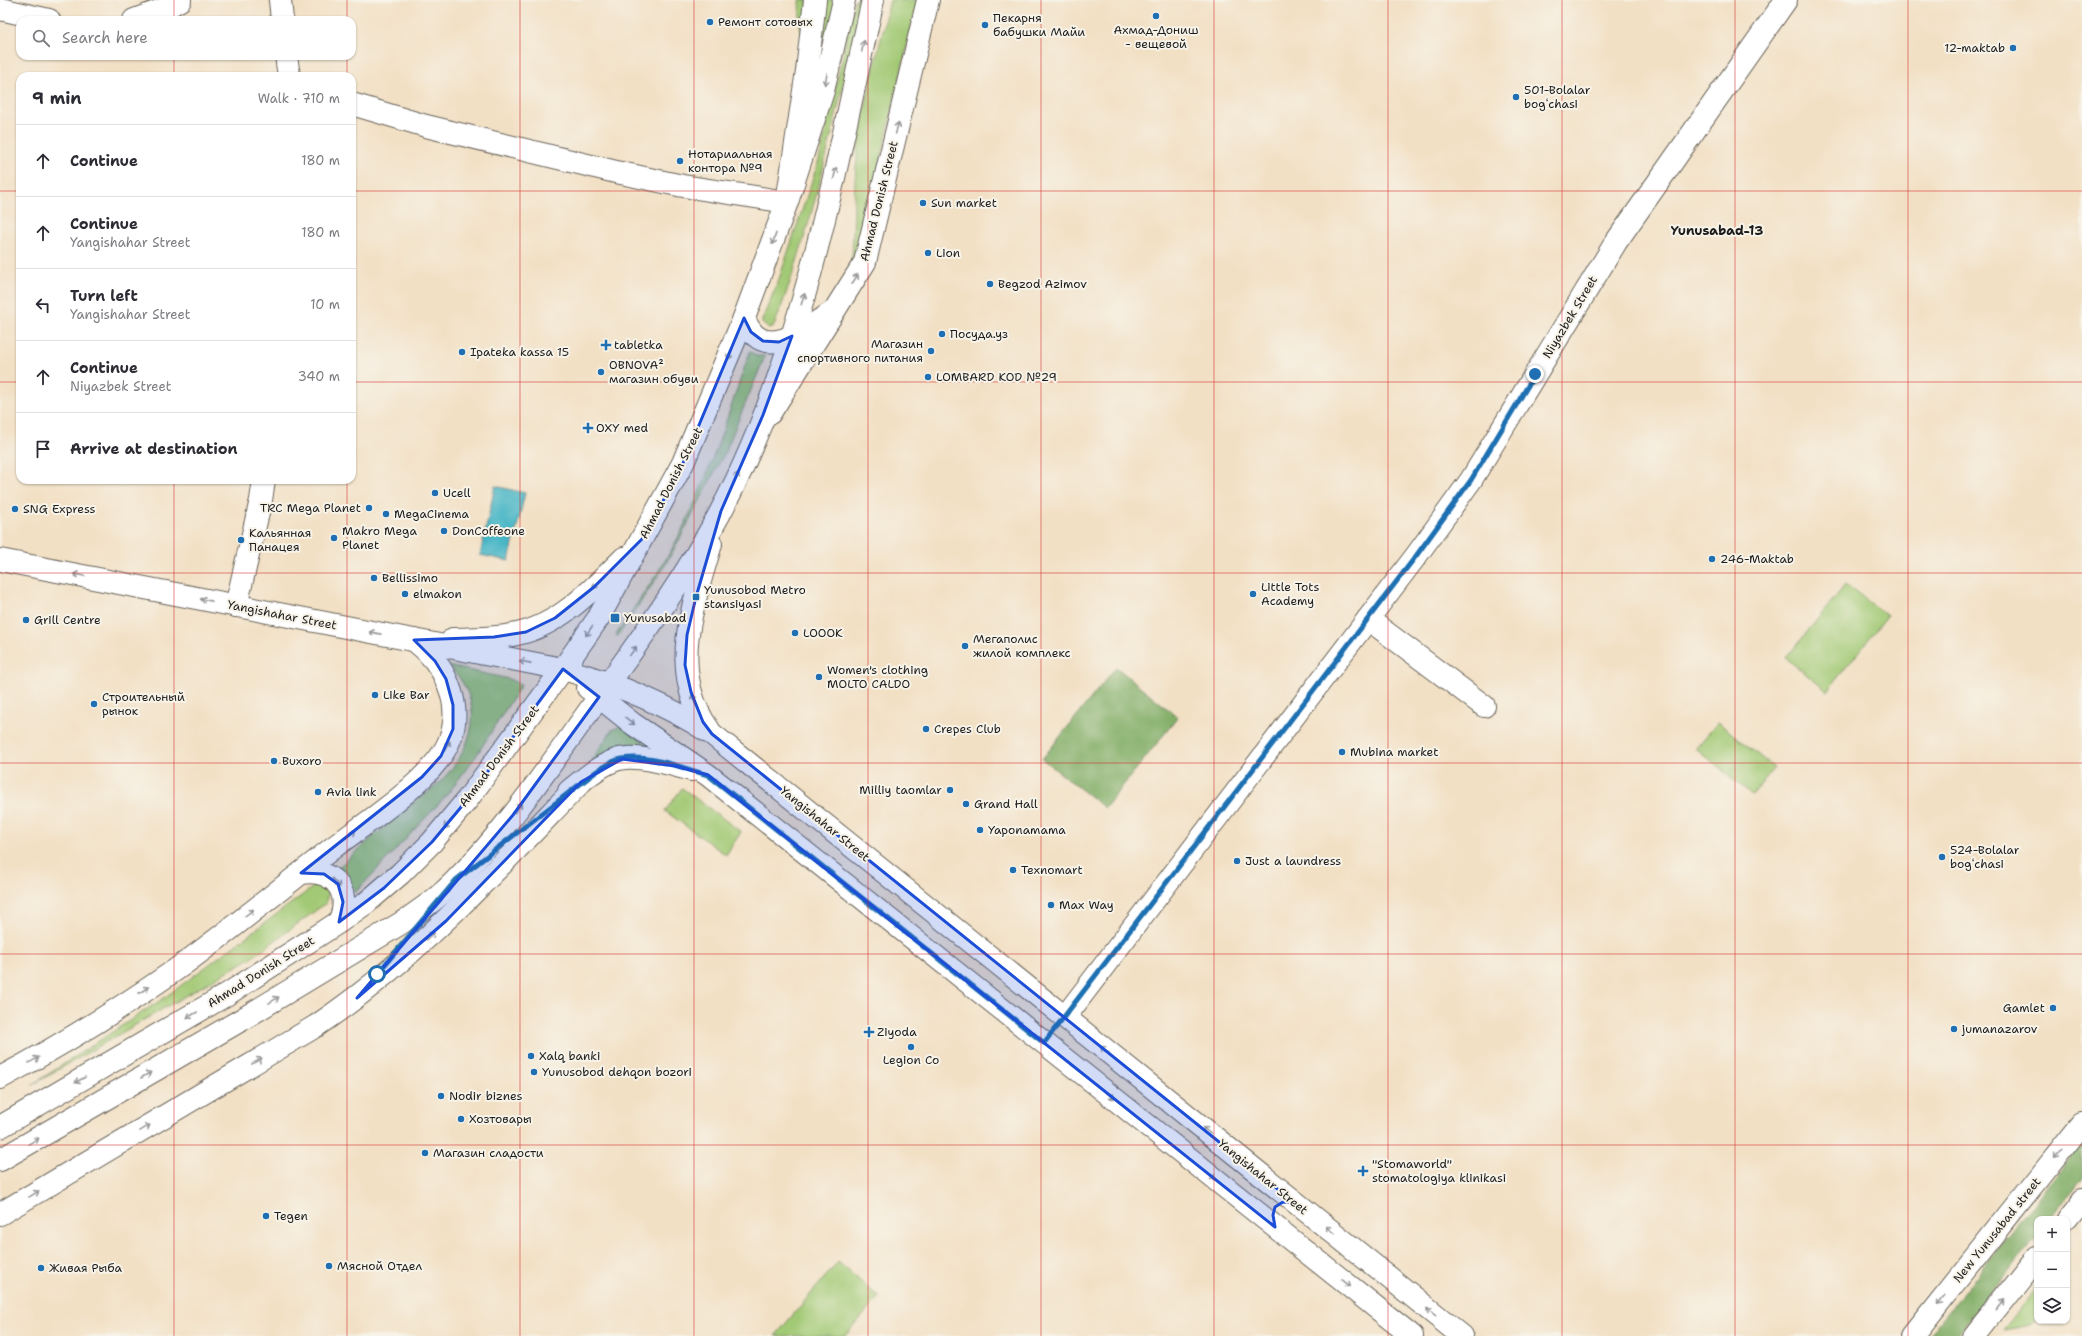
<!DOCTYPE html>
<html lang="en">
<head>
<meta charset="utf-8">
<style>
	body { margin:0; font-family:"Shantell Sans",sans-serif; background:#f2f2f3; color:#2b2b33 }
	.controls { position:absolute; right:12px; bottom:12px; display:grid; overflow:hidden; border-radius:8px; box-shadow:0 1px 3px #0004 }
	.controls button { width:36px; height:36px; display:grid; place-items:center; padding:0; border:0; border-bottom:1px solid #e1e1e2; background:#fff; color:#2b2b33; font:20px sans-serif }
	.stop { position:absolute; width:12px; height:12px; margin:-9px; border:3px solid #1f6fb2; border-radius:50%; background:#fff }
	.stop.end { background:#1f6fb2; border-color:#fff; box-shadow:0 1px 4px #0008 }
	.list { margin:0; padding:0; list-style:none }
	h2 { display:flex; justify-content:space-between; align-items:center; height:52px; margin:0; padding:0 16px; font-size:17px }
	h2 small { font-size:13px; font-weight:400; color:#7c7c81 }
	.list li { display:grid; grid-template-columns:26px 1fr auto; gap:12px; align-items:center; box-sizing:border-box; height:72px; padding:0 16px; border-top:1px solid #e1e1e2 }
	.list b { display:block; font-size:15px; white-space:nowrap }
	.list p { margin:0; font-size:13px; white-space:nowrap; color:#7c7c81 }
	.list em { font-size:13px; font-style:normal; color:#7c7c81 }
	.icon { flex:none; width:22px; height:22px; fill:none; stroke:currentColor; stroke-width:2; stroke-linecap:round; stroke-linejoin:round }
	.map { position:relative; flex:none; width:2082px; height:1336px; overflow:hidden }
	.search { position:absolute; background:#fff; box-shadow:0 1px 3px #0004; left:16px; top:16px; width:340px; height:44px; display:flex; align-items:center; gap:10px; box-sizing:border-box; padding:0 14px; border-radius:12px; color:#7c7c81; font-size:15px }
	.panel { position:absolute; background:#fff; box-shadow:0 1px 3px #0004; left:16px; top:72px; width:340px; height:412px; border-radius:12px }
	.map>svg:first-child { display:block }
	.green { fill:#a2c974; stroke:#5f7248 }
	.forest { fill:#81ad66; stroke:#4e6441 }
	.water { fill:#4ab6c6; stroke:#336971 }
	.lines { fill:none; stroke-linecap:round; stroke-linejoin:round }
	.minor-casing { stroke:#676157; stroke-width:24 }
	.major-casing { stroke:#676157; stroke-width:24 }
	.minor { stroke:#fff; stroke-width:22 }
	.major { stroke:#fff; stroke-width:22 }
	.oneway { stroke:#999 }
	.route { stroke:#1f6fb2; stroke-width:5 }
	.marked { fill:#1d4ed8; fill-opacity:0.2; stroke:#1d4ed8; stroke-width:3; stroke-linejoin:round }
	.grid { fill:none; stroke:#d62828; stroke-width:1; stroke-opacity:0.55 }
	.poi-dot { fill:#1f6fb2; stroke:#f7f3e8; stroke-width:1.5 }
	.labels { text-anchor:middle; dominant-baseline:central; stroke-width:4; stroke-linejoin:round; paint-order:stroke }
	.poi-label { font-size:12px; fill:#1c1c1c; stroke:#f7f3e8; text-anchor:start }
	.street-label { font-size:12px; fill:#1c1c1c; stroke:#f7f3e8 }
	.neighbourhood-label { font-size:13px; font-weight:bold; fill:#1c1c1c; stroke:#f7f3e8 }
</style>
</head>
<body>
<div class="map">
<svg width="2082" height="1336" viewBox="0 0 2082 1336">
	<rect width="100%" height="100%" fill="#f7f3e8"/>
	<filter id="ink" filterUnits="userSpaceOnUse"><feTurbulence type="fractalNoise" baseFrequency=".025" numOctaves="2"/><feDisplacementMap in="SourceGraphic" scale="8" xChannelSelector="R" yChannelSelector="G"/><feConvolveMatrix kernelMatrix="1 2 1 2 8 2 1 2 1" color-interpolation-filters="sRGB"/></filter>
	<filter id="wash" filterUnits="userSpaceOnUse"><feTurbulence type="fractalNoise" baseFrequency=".012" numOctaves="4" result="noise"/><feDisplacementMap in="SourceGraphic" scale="16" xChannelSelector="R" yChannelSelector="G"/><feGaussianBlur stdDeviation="0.9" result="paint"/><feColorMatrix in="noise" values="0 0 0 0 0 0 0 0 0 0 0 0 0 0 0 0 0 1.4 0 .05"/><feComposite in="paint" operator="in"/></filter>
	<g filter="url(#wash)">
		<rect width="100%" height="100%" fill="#f2e0c5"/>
		<g class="green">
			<path d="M799,0H808L803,41L800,24Z"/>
			<path d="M823,0H836L817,88Z"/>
			<path d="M855,0H862C837,110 815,221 774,326L768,328L762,323V320L778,282L819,160Z"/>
			<path d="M890,0H918L859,253L851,269C855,225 852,181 860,136C867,91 880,45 890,0Z"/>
			<path d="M750,351L756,356H765L726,450L682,535L662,570L618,636L616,635C638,601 663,568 681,532C710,474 729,412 750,351Z"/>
			<path d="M1846,584L1887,616L1827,691L1786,658Z"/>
			<path d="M449,666L509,679L521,685L476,756L446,796L355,893L347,878L337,869C360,848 384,827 408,807C418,798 430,792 439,783C466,757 485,717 462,682C459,676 453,671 449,666Z"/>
			<path d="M1718,722L1774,768L1752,795L1696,748Z"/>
			<path d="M620,726L655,749L592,760L612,730Z"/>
			<path d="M682,788L741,832L726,855L665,811Z"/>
			<path d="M320,886L328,893L326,903L254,956L32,1085L164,998L313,887Z"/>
			<path d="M838,1262L879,1297L845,1336H775Z"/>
			<path d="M2037,1288V1320L2032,1325L2003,1330Z"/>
		</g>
		<g class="forest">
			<path d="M1116,667L1178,717L1105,808L1042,759Z"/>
			<path d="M2082,1143V1178L2050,1219H2037V1235L1957,1336H1929Z"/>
		</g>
		<path class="water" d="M495,486L525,493L509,561L480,555Z"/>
	</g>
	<g filter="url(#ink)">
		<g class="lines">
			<g class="minor-casing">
				<g id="minor">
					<path d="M280,0L282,20"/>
					<path d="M0,9L49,20"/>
					<path d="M134,20L164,9L180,0"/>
					<path d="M286,56L289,76"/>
					<path d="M352,104L426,126L616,172L683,186L787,202L807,71L815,0"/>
					<path d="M770,413L865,262L928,0"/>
					<path d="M236,606L261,500L264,480"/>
					<path d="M1368,619L1484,706"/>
					<path d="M1065,1017L1416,556L1471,480L1616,242L1786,0"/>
				</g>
			</g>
			<g class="major-casing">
				<g id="major">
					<path d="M744,318C762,366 806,328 833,312"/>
					<path d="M0,560L563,669C617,684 665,703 712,734L1462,1336"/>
					<path d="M453,639C474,638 496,639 517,634C560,625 594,588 624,558"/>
					<path d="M588,688L633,724L708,775L1412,1336"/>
					<path d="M709,730C667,671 693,606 711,544"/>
					<path d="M569,791C584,779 601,764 619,759C639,754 672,765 692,770"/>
					<path d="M301,873C333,868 353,891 339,922"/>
					<path d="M0,1078C60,1046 118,1010 174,971C229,932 281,888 334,847C367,822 436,778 450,739C464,702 443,662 414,640"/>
					<path d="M0,1127L226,995L339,922L366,903L400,874L432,842L467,800L563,669L599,617L683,463L744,318L787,202L823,91L844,0"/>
					<path d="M0,1160L241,1020L403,922C422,909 441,896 457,879C503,833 541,778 579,725C628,656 680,588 720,513C804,354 834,173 873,0"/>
					<path d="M0,1214L316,1026C417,958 497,869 581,782"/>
					<path d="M2067,1220L2082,1201"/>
					<path d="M1913,1336L2082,1124"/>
					<path d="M1974,1336L2037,1257"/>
				</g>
			</g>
			<use href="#minor" class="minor"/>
			<use href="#major" class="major"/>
		</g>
		<defs><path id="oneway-shaft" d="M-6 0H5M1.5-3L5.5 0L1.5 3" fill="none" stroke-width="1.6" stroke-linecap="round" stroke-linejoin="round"/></defs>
		<g class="oneway">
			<use href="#oneway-shaft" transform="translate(863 46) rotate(-77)"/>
			<use href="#oneway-shaft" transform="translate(826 79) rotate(102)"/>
			<use href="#oneway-shaft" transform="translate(897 128) rotate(-77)"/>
			<use href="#oneway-shaft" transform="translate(835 173) rotate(-77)"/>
			<use href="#oneway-shaft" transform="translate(774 239) rotate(110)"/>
			<use href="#oneway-shaft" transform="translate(855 279) rotate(-58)"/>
			<use href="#oneway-shaft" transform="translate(803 299) rotate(-72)"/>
			<use href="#oneway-shaft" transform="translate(730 354) rotate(112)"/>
			<use href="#oneway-shaft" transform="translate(736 478) rotate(-65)"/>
			<use href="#oneway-shaft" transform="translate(79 575) rotate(-169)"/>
			<use href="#oneway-shaft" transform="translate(597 584) rotate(136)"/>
			<use href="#oneway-shaft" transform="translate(206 600) rotate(-169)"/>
			<use href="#oneway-shaft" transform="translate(589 631) rotate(124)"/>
			<use href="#oneway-shaft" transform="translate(375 633) rotate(-169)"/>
			<use href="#oneway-shaft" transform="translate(633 651) rotate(-54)"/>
			<use href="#oneway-shaft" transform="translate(525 662) rotate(-169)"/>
			<use href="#oneway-shaft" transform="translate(694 700) rotate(-111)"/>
			<use href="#oneway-shaft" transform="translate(630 721) rotate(38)"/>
			<use href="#oneway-shaft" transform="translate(447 746) rotate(-61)"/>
			<use href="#oneway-shaft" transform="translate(518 808) rotate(-54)"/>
			<use href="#oneway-shaft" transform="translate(448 824) rotate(131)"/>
			<use href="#oneway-shaft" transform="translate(351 834) rotate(-38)"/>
			<use href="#oneway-shaft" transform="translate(336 883) rotate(50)"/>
			<use href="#oneway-shaft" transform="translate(249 913) rotate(-38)"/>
			<use href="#oneway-shaft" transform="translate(430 936) rotate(-42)"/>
			<use href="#oneway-shaft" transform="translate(144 990) rotate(-33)"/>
			<use href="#oneway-shaft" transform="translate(274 1000) rotate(-31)"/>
			<use href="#oneway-shaft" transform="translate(192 1015) rotate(150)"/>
			<use href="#oneway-shaft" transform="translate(1105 1050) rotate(-141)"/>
			<use href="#oneway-shaft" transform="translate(34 1060) rotate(-29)"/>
			<use href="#oneway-shaft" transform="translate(257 1061) rotate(-31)"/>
			<use href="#oneway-shaft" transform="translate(146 1075) rotate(-30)"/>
			<use href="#oneway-shaft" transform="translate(80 1080) rotate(150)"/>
			<use href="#oneway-shaft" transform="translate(1110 1095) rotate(38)"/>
			<use href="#oneway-shaft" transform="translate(145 1128) rotate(-31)"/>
			<use href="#oneway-shaft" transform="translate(1207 1131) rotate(-141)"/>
			<use href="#oneway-shaft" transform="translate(34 1141) rotate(-30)"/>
			<use href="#oneway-shaft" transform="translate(2058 1154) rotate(129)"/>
			<use href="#oneway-shaft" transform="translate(1211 1176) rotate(39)"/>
			<use href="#oneway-shaft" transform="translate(34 1194) rotate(-31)"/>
			<use href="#oneway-shaft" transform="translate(1330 1230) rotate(-141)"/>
			<use href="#oneway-shaft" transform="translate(1346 1283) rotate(39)"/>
			<use href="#oneway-shaft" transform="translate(1942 1300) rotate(129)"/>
			<use href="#oneway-shaft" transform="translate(1999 1305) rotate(-51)"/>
			<use href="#oneway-shaft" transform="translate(1431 1312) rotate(-141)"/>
		</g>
	</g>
	<g class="lines" filter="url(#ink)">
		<path class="route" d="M377,974L456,880L597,771C604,766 613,760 622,759C650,754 682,768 708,775L1044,1043L1416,556L1471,480L1535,374"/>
	</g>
	<path class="marked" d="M744,318L751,332L763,341L779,342L792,336L763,415L721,511L696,597L687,635L685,665L691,692L703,722L712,734L1295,1203L1283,1202L1275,1207L1273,1215L1275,1227L708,775L675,766L622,759L581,782L446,921L357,998L513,815L599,697L563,669L467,800L432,842L384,888L339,922L343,902L338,884L324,874L301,873L422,777L441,756L453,729V705L446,679L435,661L414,640L494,637L526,632L555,618L594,587L644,537L683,463Z"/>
	<path class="grid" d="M174,0V20M347,0V20M520,0V1336M694,0V1336M868,0V1336M1041,0V1336M1214,0V1336M1388,0V1336M1562,0V1336M1735,0V1336M1908,0V1336M174,56V76M347,56V76M0,191H20M352,191H2082M0,382H20M352,382H2082M174,480V1336M347,480V1336M0,573H2082M0,763H2082M0,954H2082M0,1145H2082"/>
	<g class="poi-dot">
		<circle cx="1156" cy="16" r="4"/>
		<circle cx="710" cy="22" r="4"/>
		<circle cx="985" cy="25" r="4"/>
		<circle cx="2013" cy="48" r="4"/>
		<circle cx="1516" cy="97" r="4"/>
		<circle cx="680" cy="161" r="4"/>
		<circle cx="923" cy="203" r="4"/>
		<circle cx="928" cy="253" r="4"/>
		<circle cx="990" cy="284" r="4"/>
		<circle cx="942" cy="334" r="4"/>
		<path d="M604 339h4v4h4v4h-4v4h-4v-4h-4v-4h4z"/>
		<circle cx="931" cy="351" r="4"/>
		<circle cx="462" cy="352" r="4"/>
		<circle cx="601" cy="372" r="4"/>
		<circle cx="928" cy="377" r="4"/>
		<path d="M586 422h4v4h4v4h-4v4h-4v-4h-4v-4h4z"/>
		<circle cx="435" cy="493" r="4"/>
		<circle cx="369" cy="508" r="4"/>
		<circle cx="15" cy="509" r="4"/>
		<circle cx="386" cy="514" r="4"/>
		<circle cx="444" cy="531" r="4"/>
		<circle cx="334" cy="538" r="4"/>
		<circle cx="241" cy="540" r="4"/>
		<circle cx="1712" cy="559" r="4"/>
		<circle cx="374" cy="578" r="4"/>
		<circle cx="405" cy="594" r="4"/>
		<circle cx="1253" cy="594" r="4"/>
		<rect x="692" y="593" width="8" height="8" rx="2"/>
		<rect x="610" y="613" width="10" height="10" rx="2"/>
		<circle cx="26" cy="620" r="4"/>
		<circle cx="795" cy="633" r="4"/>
		<circle cx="965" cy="646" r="4"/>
		<circle cx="819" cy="677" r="4"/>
		<circle cx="375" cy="695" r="4"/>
		<circle cx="94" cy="704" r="4"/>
		<circle cx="926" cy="729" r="4"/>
		<circle cx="1342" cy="752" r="4"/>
		<circle cx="274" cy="761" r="4"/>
		<circle cx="950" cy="790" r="4"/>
		<circle cx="318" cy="792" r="4"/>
		<circle cx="966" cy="804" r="4"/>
		<circle cx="980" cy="830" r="4"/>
		<circle cx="1942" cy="857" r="4"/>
		<circle cx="1237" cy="861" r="4"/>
		<circle cx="1013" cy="870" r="4"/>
		<circle cx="1051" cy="905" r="4"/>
		<circle cx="2053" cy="1008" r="4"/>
		<circle cx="1954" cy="1029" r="4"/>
		<path d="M867 1026h4v4h4v4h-4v4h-4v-4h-4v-4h4z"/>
		<circle cx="911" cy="1047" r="4"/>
		<circle cx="531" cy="1056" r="4"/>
		<circle cx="534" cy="1072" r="4"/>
		<circle cx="441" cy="1096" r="4"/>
		<circle cx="461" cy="1119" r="4"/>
		<circle cx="425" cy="1153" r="4"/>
		<path d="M1361 1165h4v4h4v4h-4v4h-4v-4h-4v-4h4z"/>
		<circle cx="266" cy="1216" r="4"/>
		<circle cx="329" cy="1266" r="4"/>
		<circle cx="41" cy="1268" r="4"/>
	</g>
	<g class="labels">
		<g class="poi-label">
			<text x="993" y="18">Пекарня<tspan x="993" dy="14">бабушки Майи</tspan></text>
			<text x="718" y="22">Ремонт сотовых</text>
			<text x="1156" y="30" text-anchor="middle">Ахмад-Дониш<tspan x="1156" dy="14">- вещевой</tspan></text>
			<text x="2005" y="48" text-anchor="end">12-maktab</text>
			<text x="1524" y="90">501-Bolalar<tspan x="1524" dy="14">bogʻchasi</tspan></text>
			<text x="688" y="154">Нотариальная<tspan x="688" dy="14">контора №9</tspan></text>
			<text x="931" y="203">Sun market</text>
			<text x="936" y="253">Lion</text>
			<text x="998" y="284">Begzod Azimov</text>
			<text x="950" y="334">Посуда.уз</text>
			<text x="923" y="344" text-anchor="end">Магазин<tspan x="923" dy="14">спортивного питания</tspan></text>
			<text x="614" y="345">tabletka</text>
			<text x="470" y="352">Ipateka kassa 15</text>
			<text x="609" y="365">OBNOVA²<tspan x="609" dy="14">магазин обуви</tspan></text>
			<text x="936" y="377">LOMBARD KOD №29</text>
			<text x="596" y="428">OXY med</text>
			<text x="443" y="493">Ucell</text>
			<text x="361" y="508" text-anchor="end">TRC Mega Planet</text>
			<text x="23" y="509">SNG Express</text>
			<text x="394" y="514">MegaCinema</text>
			<text x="342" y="531">Makro Mega<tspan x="342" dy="14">Planet</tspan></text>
			<text x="452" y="531">DonCoffeone</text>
			<text x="249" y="533">Кальянная<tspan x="249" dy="14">Панацея</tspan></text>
			<text x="1720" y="559">246-Maktab</text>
			<text x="382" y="578">Bellissimo</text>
			<text x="1261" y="587">Little Tots<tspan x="1261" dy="14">Academy</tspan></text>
			<text x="704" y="590">Yunusobod Metro<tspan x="704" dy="14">stansiyasi</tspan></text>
			<text x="413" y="594">elmakon</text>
			<text x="624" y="618">Yunusabad</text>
			<text x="34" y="620">Grill Centre</text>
			<text x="803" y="633">LOOOK</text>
			<text x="973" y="639">Мегаполис<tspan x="973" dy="14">жилой комплекс</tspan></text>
			<text x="827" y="670">Women's clothing<tspan x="827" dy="14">MOLTO CALDO</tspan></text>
			<text x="383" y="695">Like Bar</text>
			<text x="102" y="697">Строительный<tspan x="102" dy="14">рынок</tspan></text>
			<text x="934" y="729">Crepes Club</text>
			<text x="1350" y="752">Mubina market</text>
			<text x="282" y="761">Buxoro</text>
			<text x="942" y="790" text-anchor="end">Milliy taomlar</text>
			<text x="326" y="792">Avia link</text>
			<text x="974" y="804">Grand Hall</text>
			<text x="988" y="830">Yaponamama</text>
			<text x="1950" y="850">524-Bolalar<tspan x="1950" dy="14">bogʻchasi</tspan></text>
			<text x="1245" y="861">Just a laundress</text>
			<text x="1021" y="870">Texnomart</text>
			<text x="1059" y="905">Max Way</text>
			<text x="2045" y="1008" text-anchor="end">Gamlet</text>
			<text x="1962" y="1029">jumanazarov</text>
			<text x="877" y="1032">Ziyoda</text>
			<text x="539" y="1056">Xalq banki</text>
			<text x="911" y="1060" text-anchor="middle">Legion Co</text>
			<text x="542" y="1072">Yunusobod dehqon bozori</text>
			<text x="449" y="1096">Nodir biznes</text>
			<text x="469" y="1119">Хозтовары</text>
			<text x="433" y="1153">Магазин сладости</text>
			<text x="1372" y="1164">"Stomaworld"<tspan x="1372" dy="14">stomatologiya klinikasi</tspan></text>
			<text x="274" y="1216">Tegen</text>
			<text x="337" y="1266">Мясной Отдел</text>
			<text x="49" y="1268">Живая Рыба</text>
		</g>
		<g class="street-label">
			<text transform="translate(879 201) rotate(-76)">Ahmad Donish Street</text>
			<text transform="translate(1570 317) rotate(-59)">Niyazbek Street</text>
			<text transform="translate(671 483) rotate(-63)">Ahmad Donish Street</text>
			<text transform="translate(282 615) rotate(11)">Yangishahar Street</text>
			<text transform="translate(499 756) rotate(-53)">Ahmad Donish Street</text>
			<text transform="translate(825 824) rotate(39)">Yangishahar Street</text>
			<text transform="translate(261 972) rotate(-32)">Ahmad Donish Street</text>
			<text transform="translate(1263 1177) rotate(39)">Yangishahar Street</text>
			<text transform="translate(1997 1230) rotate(-51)">New Yunusabad street</text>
		</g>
		<g class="neighbourhood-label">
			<text x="1717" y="230">Yunusabad-13</text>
		</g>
	</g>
</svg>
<div class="controls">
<button>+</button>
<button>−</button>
<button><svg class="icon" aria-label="layers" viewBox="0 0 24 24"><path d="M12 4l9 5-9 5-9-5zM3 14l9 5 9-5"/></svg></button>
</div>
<div class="stop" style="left:377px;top:974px"></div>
<div class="stop end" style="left:1535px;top:374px"></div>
<div class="search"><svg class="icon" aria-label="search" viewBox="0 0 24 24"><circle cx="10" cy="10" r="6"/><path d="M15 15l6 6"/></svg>Search here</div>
<section class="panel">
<h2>9 min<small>Walk · 710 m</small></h2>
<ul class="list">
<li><svg class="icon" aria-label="ahead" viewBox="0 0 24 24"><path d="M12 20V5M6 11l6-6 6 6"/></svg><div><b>Continue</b></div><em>180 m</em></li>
<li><svg class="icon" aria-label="ahead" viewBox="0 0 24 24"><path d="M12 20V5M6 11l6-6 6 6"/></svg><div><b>Continue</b><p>Yangishahar Street</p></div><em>180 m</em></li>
<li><svg class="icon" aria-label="left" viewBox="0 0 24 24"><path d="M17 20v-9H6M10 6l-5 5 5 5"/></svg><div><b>Turn left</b><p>Yangishahar Street</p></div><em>10 m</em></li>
<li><svg class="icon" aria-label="ahead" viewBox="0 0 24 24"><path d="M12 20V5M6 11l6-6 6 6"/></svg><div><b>Continue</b><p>Niyazbek Street</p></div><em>340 m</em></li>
<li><svg class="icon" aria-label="arrive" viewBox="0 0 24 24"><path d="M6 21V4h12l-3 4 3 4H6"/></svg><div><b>Arrive at destination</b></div></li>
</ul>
</section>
</div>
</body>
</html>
